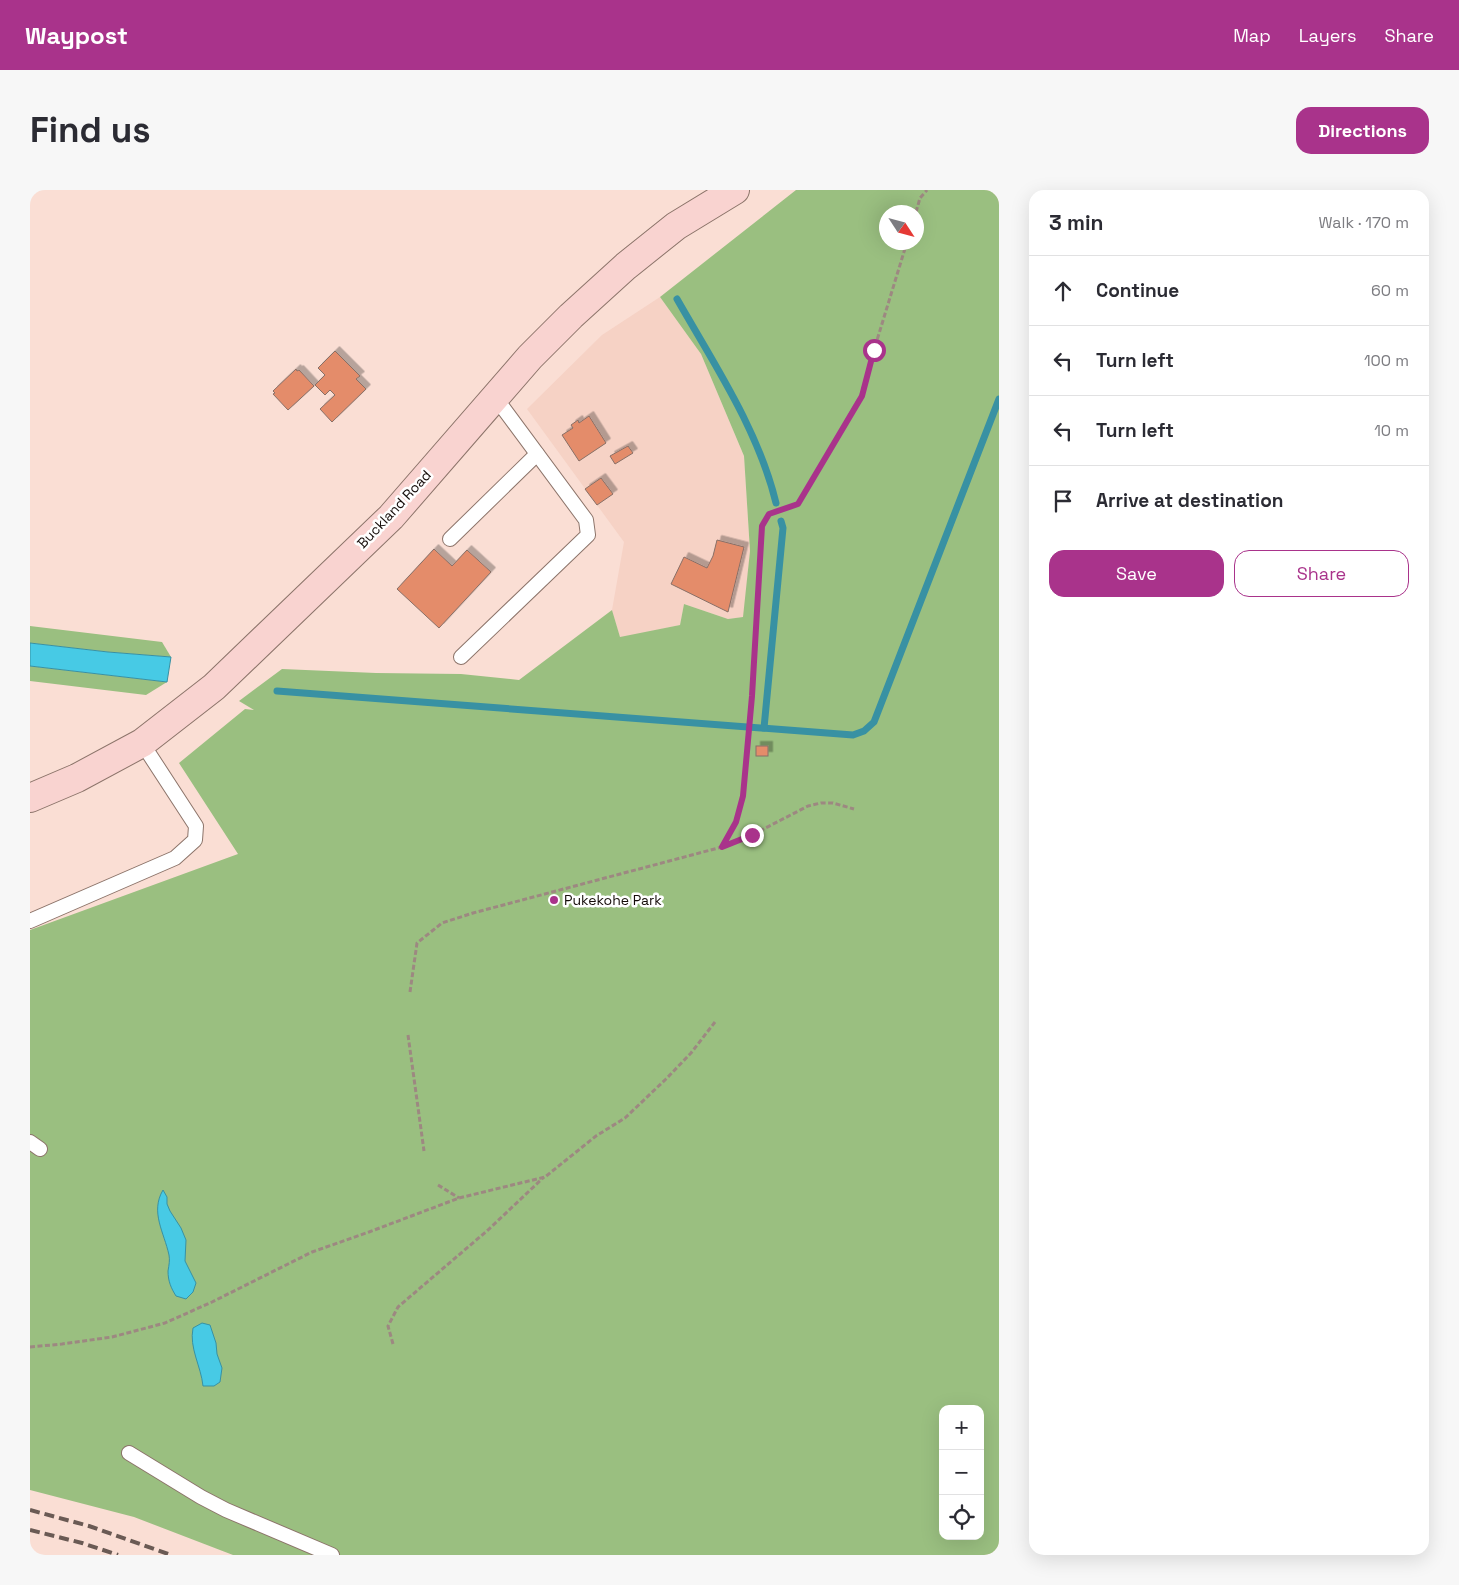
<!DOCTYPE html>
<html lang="en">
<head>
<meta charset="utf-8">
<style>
	body { margin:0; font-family:"Space Grotesk",sans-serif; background:#f7f7f7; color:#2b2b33 }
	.controls { position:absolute; right:15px; bottom:15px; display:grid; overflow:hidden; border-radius:10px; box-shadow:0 5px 20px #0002 }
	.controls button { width:45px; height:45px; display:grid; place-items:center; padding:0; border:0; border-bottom:1px solid #e1e1e2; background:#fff; color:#2b2b33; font:25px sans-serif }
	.compass { position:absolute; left:849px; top:15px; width:45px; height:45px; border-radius:50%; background:#fff; box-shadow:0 5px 20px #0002; rotate:126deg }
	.stop { position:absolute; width:15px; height:15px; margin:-11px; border:4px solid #a9338b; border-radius:50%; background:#fff }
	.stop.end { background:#a9338b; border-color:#fff; box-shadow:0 1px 5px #0008 }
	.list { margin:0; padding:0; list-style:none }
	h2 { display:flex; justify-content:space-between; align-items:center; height:65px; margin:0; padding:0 20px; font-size:21px }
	h2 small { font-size:16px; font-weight:400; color:#7c7c81 }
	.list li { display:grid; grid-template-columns:32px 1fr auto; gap:15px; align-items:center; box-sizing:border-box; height:70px; padding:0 20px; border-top:1px solid #e1e1e2 }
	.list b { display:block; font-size:19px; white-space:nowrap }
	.list em { font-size:16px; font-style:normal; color:#7c7c81 }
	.actions { display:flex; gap:10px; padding:15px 20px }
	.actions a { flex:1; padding:11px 0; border:1px solid #a9338b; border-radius:15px; text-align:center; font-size:18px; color:#a9338b }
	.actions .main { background:#a9338b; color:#fff }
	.icon { flex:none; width:28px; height:28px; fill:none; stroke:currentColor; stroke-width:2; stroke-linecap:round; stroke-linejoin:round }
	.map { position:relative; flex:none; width:969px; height:1365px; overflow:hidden; border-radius:15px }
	header { display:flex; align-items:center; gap:30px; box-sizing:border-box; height:70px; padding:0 25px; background:#a9338b; color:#fff }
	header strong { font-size:24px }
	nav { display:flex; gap:28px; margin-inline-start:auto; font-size:18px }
	.intro { display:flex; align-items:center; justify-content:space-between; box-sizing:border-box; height:120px; padding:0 30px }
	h1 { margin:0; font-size:35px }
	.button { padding:12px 22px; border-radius:15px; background:#a9338b; color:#fff; font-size:18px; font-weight:700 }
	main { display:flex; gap:30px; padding:0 30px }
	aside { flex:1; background:#fff; border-radius:15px; box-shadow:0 5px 20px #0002 }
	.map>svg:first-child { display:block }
	.built { fill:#f6d2c5 }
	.green { fill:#9abf80; fill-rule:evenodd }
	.water { fill:#47cae5; stroke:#3891a3 }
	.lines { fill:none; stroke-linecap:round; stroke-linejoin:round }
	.stream { stroke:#3891a3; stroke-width:7 }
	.building { fill:#e48c6b; stroke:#886f66; filter:url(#shadow) }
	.service-casing { stroke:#8c746a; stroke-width:16 }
	.secondary-casing { stroke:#8c746a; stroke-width:30 }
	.path { stroke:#9d8881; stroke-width:3; stroke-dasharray:5 2.5; stroke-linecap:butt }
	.service { stroke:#fff; stroke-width:14 }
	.secondary { stroke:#f9d3d0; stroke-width:28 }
	.rail { stroke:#6a5a54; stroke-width:4; stroke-dasharray:10 5; stroke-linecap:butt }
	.route { stroke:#a9338b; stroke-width:6 }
	.poi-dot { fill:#a9338b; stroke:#fff; stroke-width:2 }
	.labels { text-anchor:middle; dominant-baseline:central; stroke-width:5; stroke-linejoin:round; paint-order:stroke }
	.street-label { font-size:14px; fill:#150c09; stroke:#fff }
	.poi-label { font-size:14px; fill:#150c09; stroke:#fff; text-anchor:start }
</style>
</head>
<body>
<header>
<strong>Waypost</strong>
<nav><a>Map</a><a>Layers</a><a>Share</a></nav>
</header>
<div class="intro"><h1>Find us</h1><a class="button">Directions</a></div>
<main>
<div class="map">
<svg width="969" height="1365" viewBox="0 0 969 1365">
	<defs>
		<filter id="shadow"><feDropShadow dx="4.5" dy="-4.5" stdDeviation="0" flood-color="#0004"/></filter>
	</defs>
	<rect width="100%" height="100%" fill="#faded4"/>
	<path class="built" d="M630,107L671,164L714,266L720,361L714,427L698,429L654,414L650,435L590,448L582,420L594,352L497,219L572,145Z"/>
	<g class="green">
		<path d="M766,0H969V1365H203L104,1327L0,1300V740L208,664L149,573L215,519L224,520L209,511L252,479L346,483L431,484L489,490L582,420L590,447L650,435L654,414L698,429L713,427L720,361L714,266L671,164L630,107ZM856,22H886V52H856ZM913,1219H950V1346H913Z"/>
		<path d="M0,436L132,452L141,467L78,462L0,453Z"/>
		<path d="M0,476L137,492L116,505L0,491Z"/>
	</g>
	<g class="water">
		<path d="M0,453L78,462L141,467L137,492L0,476Z"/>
		<path d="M133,1000L137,1007V1014L140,1021L151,1038L156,1050L155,1071L166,1093L163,1102L156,1109L146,1106C141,1098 138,1091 138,1081C139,1075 140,1070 139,1065C134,1042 120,1022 133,1000Z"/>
		<path d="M172,1133L180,1135L186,1153L187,1164L192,1178L190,1192L184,1196H173C171,1176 159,1158 163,1138Z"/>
	</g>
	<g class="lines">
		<g class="stream">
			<path d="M647,109C684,174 728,239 746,313"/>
			<path d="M247,501L823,545L834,541L844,532L969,209"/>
			<path d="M734,538L753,338L751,331"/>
		</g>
	</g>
	<g class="building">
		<path d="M305,161L330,186L326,189L336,199L302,232L290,219L305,205L300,200L295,205L285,195L295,185L288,178Z"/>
		<path d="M266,179L267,181L269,180L284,196L258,220L243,204L245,203L243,201Z"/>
		<path d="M559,226L576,253L549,271L532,245L543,238L541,235L548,230L549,233Z"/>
		<path d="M598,256L603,263L585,274L580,266Z"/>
		<path d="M571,288L583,304L567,315L555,299Z"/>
		<path d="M687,350L714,357L698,422L641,394L654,367L677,378L683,366Z"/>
		<path d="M404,359L422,376L437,360L461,382L409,438L367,399Z"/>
		<rect x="726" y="556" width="12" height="10"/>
	</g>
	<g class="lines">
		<g class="service-casing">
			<g id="service">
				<path d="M420,349L507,264"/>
				<path d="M431,467L558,345L556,330L465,207"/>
				<path d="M0,731L145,668L165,650L166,636L112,553"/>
				<path d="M0,952L10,959"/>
				<path d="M99,1263L171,1307L196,1320L302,1365"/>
			</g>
		</g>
		<g class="secondary-casing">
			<path id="secondary" d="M0,608L47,588L112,553L184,497L361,327L500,167L541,126L596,76L646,36L705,0"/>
		</g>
		<g class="path">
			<path d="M886,22L890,8L897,0"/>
			<path d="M692,657L706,632L713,606L722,506L732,336L739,324L768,314L831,205L844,160L877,52"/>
			<path d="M380,802L387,753L412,733L443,723L692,657L722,645L778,616L791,613H803L824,619"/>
			<path d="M378,845L394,961"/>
			<path d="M408,995L429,1008"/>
			<path d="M363,1154L358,1136L368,1117L458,1040L514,987"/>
			<path d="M0,1157L32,1154L82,1147L135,1133L182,1112L282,1062L339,1042L429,1008L515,987L566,946L595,928L636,889L661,863L685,832"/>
		</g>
		<use href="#service" class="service"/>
		<use href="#secondary" class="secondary"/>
		<g class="rail">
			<path d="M0,1320L59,1336L141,1365"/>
			<path d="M0,1340L52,1353L88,1365"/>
		</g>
	</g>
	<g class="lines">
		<path class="route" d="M722,645L692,657L706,632L713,606L722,506L732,336L739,324L768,314L832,206L844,160"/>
	</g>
	<circle class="poi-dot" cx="524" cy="710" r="5"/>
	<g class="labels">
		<g class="street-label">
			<text transform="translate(364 319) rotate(-47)">Buckland Road</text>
		</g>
		<g class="poi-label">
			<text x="534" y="710">Pukekohe Park</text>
		</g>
	</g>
</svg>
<div class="controls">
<button>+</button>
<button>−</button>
<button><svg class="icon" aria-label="locate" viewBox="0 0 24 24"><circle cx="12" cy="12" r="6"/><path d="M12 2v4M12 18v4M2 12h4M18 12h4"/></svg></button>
</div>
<svg class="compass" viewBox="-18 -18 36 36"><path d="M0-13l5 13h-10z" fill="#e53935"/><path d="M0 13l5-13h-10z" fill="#7c7c81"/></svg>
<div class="stop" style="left:844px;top:160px"></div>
<div class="stop end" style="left:722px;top:645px"></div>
</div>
<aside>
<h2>3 min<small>Walk · 170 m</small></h2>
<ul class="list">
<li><svg class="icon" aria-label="ahead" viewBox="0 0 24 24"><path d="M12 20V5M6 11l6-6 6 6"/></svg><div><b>Continue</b></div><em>60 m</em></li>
<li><svg class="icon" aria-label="left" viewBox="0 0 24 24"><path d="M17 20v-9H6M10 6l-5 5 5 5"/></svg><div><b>Turn left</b></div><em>100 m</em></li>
<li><svg class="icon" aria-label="left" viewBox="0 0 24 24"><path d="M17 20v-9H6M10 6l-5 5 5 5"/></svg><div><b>Turn left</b></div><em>10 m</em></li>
<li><svg class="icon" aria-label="arrive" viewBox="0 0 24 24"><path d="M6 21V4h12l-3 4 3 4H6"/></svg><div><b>Arrive at destination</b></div></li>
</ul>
<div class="actions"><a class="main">Save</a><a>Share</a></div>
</aside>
</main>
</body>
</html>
